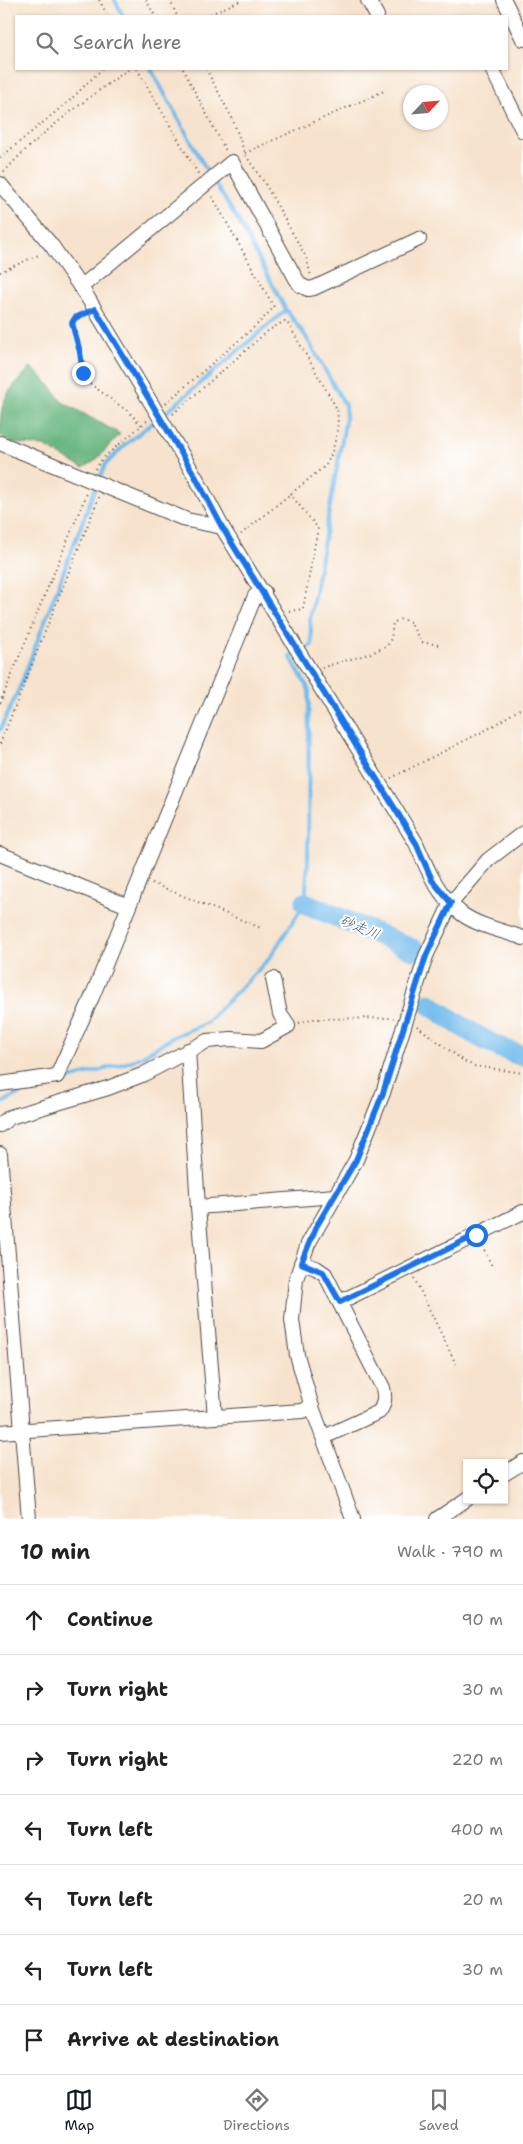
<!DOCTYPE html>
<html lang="en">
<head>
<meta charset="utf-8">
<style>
	body { margin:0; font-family:"Shantell Sans","Klee One",sans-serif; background:#f2f2f2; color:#222 }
	.controls { position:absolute; right:15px; bottom:15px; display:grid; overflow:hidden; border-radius:0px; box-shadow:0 1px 4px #0004 }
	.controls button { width:45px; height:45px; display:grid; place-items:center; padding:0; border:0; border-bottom:1px solid #e0e0e0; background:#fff; color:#222; font:25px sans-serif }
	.compass { position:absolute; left:403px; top:85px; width:45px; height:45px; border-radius:50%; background:#fff; box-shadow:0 1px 4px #0004; rotate:64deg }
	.stop { position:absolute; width:15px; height:15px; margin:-11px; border:4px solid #1a73e8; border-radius:50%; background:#fff }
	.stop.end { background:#1a73e8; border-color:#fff; box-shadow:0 1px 5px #0008 }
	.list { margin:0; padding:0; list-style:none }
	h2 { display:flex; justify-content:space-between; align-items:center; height:65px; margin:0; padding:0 20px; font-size:21px }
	h2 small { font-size:16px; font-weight:400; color:#767676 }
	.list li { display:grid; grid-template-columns:32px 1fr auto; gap:15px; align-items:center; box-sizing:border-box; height:70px; padding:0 20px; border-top:1px solid #e0e0e0 }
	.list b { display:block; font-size:19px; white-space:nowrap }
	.list em { font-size:16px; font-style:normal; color:#767676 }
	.icon { flex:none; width:28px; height:28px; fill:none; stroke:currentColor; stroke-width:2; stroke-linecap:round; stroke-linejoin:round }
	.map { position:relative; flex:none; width:523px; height:1519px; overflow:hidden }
	.search { position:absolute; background:#fff; box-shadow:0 1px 4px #0004; left:15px; right:15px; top:15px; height:55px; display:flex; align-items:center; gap:12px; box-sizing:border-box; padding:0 18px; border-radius:0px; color:#767676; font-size:19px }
	.sheet { height:555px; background:#fff }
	nav { display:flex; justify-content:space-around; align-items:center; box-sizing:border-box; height:70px; border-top:1px solid #e0e0e0; background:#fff; font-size:14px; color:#767676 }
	nav a { display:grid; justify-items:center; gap:2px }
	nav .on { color:#111827 }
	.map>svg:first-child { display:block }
	.forest { fill:#69b680; stroke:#4a7056 }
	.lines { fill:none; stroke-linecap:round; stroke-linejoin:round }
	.stream { stroke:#73bcec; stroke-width:4 }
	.river { stroke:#73bcec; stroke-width:21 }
	.minor-casing { stroke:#4a4743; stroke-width:16 }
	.path { stroke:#4a4743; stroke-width:2; stroke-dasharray:1 4; stroke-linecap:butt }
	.minor { stroke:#fff; stroke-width:14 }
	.route { stroke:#1a73e8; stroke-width:6 }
	.labels { text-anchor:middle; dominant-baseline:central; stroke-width:4; stroke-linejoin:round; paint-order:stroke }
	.water-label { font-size:14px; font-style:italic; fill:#445e6f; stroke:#fff }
</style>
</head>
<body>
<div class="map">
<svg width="523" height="1519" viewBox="0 0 523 1519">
	<rect width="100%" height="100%" fill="#fff"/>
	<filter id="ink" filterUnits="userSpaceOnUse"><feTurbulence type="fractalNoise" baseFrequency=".02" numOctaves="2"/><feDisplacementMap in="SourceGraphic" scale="10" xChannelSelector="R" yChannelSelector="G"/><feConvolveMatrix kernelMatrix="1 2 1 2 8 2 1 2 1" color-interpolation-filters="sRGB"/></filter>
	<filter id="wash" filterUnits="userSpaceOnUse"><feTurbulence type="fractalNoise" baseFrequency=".0096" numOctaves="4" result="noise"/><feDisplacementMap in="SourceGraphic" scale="20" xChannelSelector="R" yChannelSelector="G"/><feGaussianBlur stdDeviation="1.12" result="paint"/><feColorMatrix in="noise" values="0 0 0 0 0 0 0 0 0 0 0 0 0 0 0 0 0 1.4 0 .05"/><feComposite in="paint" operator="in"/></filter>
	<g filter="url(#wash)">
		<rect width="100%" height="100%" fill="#f7e3cd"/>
		<path class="forest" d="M31,367L50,385L61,401L120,434L95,461L83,468L44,446L12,443L0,435C0,397 6,394 31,367Z"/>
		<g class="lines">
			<g class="stream">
				<path d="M115,0L123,16"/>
				<path d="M151,69L210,176"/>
				<path d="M163,415L286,310"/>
				<path d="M99,480L105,465L126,444L157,419"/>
				<path d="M0,730L21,684L96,486"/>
				<path d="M0,1104L23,1092L126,1063L141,1057L173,1037L206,1023L268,960L305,903L308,861L309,690L290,656L312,645L310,619L346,417L345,405L305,335L286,310L238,220L214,182"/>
			</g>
			<g class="river">
				<path d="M305,903L414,950"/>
				<path d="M429,1004C459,1025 487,1045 523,1056"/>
			</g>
		</g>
	</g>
	<g filter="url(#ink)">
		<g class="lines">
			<g class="minor-casing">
				<g id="minor">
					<path d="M368,0L377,16"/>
					<path d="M504,0L523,39"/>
					<path d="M492,69L523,131"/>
					<path d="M0,184L52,246L88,298L195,476L222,527L416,843C427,869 438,896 462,914C478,926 504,931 523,938"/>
					<path d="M81,287L232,162L295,277L300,285L308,289L314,288L419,239"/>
					<path d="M0,443L187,520L222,527"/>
					<path d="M0,854L128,906"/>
					<path d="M188,1050L198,1207"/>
					<path d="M0,1084L57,1076L92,997L255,596L264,592"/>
					<path d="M0,1125L10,1117L108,1088L142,1075L207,1041L231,1039L261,1041L288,1026L280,1014L273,979"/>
					<path d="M0,1154L29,1519"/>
					<path d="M301,1263L316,1268L325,1274L383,1388C385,1397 385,1404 379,1412L324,1437"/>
					<path d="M340,1302L523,1212"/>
					<path d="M215,1417L198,1207L335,1196"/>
					<path d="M0,1432L302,1411L312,1407"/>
					<path d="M504,1474L523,1462"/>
					<path d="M353,1519L312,1407L297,1355L292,1320L296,1279L308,1244L356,1160L383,1093L426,956L451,903L488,860L523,833"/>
					<path d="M437,1519L467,1499"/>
				</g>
			</g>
			<g class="path">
				<path d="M99,0L108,16"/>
				<path d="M146,0L155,16"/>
				<path d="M170,0L177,16"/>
				<path d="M206,16L242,0"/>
				<path d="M137,69L199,175"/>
				<path d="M183,69L226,151"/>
				<path d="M206,69L232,118L246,156L264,182L306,257L311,276"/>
				<path d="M245,153L384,91"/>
				<path d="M0,158L69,101L102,69"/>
				<path d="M4,172C39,133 87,99 129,69"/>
				<path d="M0,272L41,254"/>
				<path d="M84,314L75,319L72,323L85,380L130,413L141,425"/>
				<path d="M166,403L259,323L274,307L212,196"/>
				<path d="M173,414L269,330L285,321L289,325L337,409C340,423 334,455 325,466L240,535"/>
				<path d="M95,469L102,459L148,420"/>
				<path d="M289,611L303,609L318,528L290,494"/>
				<path d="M322,668C336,662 383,653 389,643C392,637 392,629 393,623L401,619L410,622L421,642L439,645"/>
				<path d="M0,703L87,493"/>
				<path d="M0,744L99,497"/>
				<path d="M391,778L488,729L523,707"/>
				<path d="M152,883L261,928"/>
				<path d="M299,1023L314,1019L394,1018"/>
				<path d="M417,1026L465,1062L474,1066L523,1073"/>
				<path d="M482,1246L492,1266"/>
				<path d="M414,1278L456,1364"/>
			</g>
			<use href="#minor" class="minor"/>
		</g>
	</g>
	<g class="lines" filter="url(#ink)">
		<path class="route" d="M83,373L80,352L72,323L75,318L95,309L195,476L222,527L416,843L432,880L451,903L426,956L383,1093L356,1160L316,1227L301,1263L323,1272L340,1302L476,1235"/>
	</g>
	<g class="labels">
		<g class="water-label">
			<text transform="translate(360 927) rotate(23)">砂走川</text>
		</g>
	</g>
</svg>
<div class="controls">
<button><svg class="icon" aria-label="locate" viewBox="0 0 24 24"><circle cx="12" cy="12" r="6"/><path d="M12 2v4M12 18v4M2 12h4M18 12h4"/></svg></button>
</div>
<svg class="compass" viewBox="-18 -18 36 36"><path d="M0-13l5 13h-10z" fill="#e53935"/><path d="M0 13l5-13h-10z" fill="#767676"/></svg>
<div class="stop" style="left:476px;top:1235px"></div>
<div class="stop end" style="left:83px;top:373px"></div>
<div class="search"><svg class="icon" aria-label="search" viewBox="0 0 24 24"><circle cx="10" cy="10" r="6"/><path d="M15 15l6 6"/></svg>Search here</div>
</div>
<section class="sheet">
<h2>10 min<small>Walk · 790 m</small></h2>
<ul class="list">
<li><svg class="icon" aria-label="ahead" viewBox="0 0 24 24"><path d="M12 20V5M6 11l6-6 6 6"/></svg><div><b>Continue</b></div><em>90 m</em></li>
<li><svg class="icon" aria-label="right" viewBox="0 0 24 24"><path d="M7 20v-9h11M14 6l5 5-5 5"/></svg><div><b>Turn right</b></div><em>30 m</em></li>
<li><svg class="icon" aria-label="right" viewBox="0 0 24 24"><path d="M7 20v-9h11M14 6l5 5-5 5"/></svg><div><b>Turn right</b></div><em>220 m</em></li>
<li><svg class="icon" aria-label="left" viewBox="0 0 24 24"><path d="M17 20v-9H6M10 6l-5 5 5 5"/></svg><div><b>Turn left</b></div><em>400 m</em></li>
<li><svg class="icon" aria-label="left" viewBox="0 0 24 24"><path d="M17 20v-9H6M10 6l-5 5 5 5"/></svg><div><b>Turn left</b></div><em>20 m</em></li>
<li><svg class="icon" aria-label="left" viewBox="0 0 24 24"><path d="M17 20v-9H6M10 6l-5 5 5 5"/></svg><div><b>Turn left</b></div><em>30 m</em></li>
<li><svg class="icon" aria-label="arrive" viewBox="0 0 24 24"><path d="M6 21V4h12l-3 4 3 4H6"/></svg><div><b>Arrive at destination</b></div></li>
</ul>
</section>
<nav>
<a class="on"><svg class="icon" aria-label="map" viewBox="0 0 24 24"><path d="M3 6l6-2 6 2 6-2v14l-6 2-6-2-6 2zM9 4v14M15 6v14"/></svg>Map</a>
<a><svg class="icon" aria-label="directions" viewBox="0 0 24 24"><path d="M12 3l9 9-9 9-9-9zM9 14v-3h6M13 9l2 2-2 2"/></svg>Directions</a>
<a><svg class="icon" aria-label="saved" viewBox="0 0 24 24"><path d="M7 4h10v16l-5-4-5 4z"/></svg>Saved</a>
</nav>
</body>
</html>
